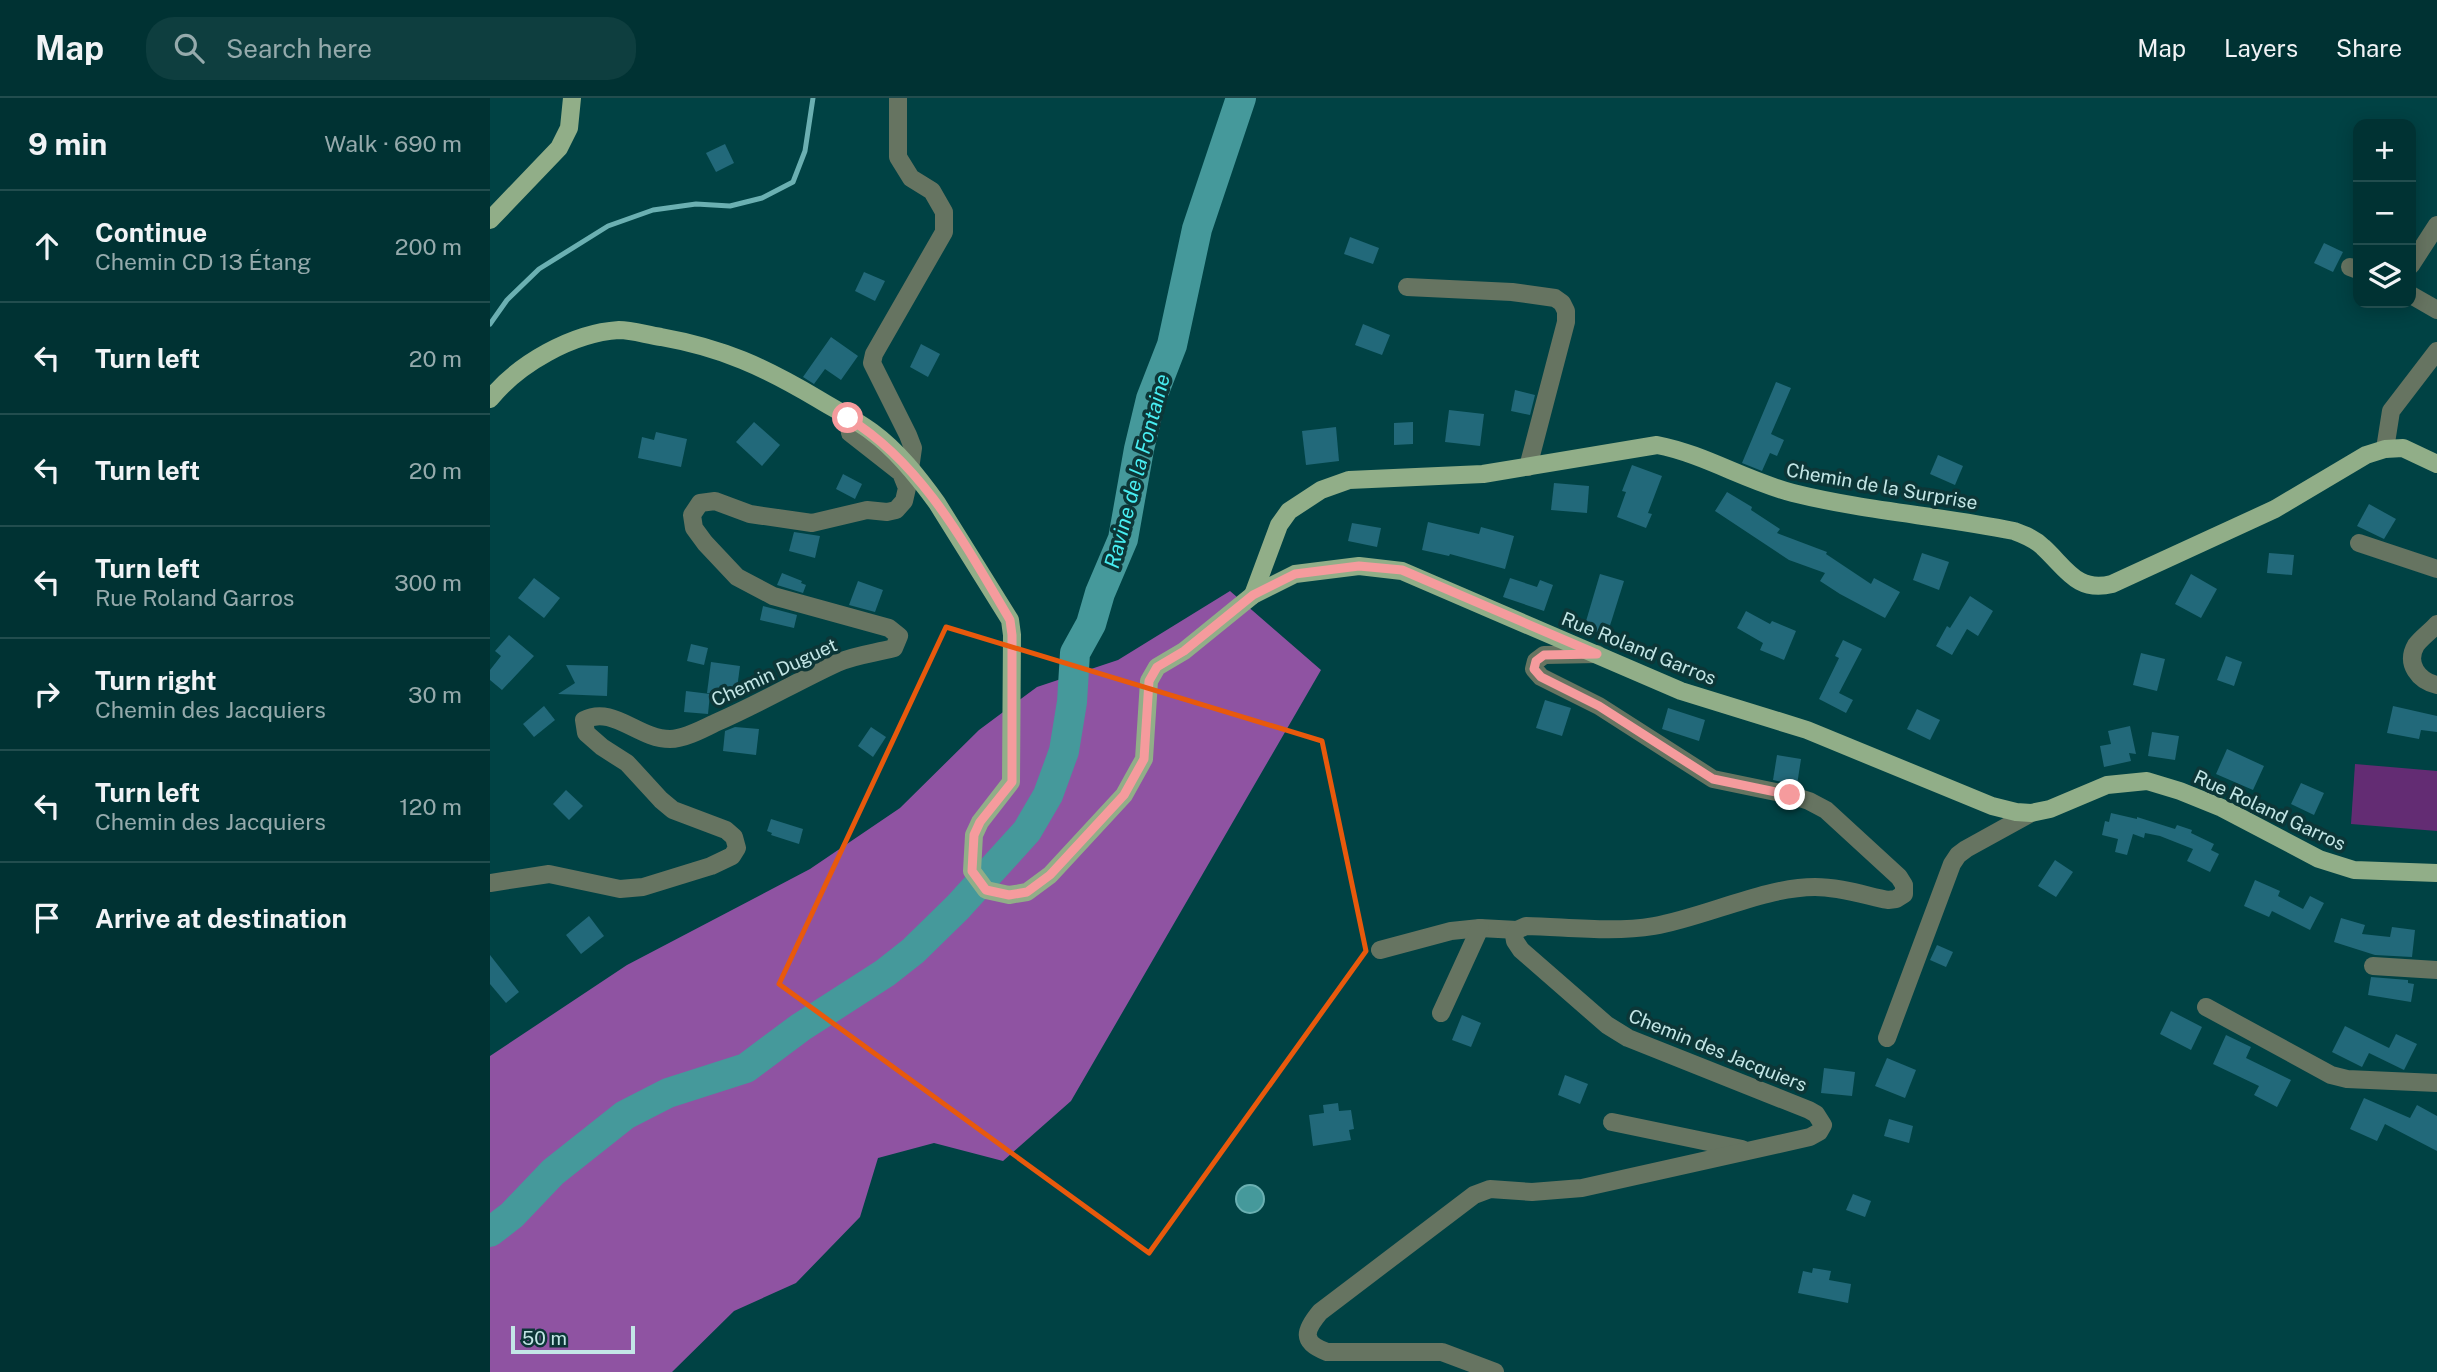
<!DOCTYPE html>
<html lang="en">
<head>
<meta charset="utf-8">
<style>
	body { margin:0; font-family:"Public Sans",sans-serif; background:#0e3e3f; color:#f1f3f6 }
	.controls { position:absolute; right:21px; top:21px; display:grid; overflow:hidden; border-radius:14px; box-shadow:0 4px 18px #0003 }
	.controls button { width:63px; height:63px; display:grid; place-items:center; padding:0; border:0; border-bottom:2px solid #224d4e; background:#003233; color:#f1f3f6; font:35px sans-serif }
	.scale { position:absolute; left:21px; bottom:18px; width:124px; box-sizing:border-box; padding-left:7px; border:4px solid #c3e6e6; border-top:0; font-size:19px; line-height:24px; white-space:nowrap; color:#c3e6e6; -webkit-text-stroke:5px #0c3637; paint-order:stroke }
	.stop { position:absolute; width:21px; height:21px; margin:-16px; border:5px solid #f59b9d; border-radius:50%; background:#fff }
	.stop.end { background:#f59b9d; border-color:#fff; box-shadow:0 2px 7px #0008 }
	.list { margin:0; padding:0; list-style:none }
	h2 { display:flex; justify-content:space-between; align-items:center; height:91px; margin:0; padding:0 28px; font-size:30px }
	h2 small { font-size:23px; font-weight:400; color:#95aaac }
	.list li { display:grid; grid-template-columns:46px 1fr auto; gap:21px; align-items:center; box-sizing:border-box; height:112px; padding:0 28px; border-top:2px solid #224d4e }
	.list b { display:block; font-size:26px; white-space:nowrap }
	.list p { margin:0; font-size:23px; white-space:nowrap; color:#95aaac }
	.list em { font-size:23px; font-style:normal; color:#95aaac }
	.icon { flex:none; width:38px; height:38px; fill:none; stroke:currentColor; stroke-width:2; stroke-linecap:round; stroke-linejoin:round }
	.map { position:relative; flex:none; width:1947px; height:1274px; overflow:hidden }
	header { display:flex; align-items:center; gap:42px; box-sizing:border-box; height:98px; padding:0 35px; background:#003233; border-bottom:2px solid #224d4e }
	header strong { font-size:33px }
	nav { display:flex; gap:38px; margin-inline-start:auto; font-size:24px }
	.search { width:490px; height:63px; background:#0e3e3f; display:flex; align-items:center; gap:18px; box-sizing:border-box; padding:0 24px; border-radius:28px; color:#95aaac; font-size:26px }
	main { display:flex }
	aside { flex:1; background:#003233 }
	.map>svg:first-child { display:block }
	.green { fill:#632c73 }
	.forest { fill:#8f53a2 }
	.water { fill:#45999b; stroke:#6bb0b2; stroke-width:2 }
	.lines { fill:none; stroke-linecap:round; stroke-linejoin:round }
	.stream { stroke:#6bb0b2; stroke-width:5 }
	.river { stroke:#45999b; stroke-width:30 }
	.building { fill:#22697a }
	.minor { stroke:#667461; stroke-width:18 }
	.major { stroke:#91ae88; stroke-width:18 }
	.route { stroke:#f59b9d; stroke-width:9 }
	.marked { fill:none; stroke:#e8590c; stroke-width:5; stroke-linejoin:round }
	.labels { text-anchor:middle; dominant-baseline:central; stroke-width:7; stroke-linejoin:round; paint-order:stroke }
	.street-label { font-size:19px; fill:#c3e6e6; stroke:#0c3637 }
	.water-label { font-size:21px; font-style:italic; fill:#48eef2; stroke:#0c3637 }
</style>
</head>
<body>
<header>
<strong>Map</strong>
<div class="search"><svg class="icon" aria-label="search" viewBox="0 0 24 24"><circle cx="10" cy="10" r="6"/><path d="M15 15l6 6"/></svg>Search here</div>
<nav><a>Map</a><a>Layers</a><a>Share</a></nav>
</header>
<main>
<aside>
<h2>9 min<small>Walk · 690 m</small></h2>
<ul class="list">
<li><svg class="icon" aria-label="ahead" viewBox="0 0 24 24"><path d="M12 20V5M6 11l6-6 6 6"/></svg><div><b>Continue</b><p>Chemin CD 13 Étang</p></div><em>200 m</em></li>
<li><svg class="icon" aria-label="left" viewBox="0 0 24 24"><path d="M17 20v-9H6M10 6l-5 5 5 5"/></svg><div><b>Turn left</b></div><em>20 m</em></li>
<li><svg class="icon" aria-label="left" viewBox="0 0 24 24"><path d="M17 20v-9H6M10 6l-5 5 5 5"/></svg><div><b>Turn left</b></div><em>20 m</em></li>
<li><svg class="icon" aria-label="left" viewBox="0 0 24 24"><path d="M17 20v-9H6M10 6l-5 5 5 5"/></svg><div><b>Turn left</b><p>Rue Roland Garros</p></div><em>300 m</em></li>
<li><svg class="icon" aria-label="right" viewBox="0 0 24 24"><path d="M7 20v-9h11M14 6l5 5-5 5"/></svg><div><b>Turn right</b><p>Chemin des Jacquiers</p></div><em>30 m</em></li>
<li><svg class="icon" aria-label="left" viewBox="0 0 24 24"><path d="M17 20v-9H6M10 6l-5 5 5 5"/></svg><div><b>Turn left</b><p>Chemin des Jacquiers</p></div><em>120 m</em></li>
<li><svg class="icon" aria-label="arrive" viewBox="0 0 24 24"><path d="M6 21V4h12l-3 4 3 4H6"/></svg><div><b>Arrive at destination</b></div></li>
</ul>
</aside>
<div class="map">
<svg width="1947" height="1274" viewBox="0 0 1947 1274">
	<rect width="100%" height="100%" fill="#004244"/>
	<path class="green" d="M1865,666L1947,673V733L1861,726Z"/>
	<path class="forest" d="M740,493L831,572L581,1003L513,1063L444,1045L388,1060L370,1119L306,1185L244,1213L182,1274H0V958L137,867L320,771L410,710L489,632L547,589L628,562Z"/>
	<circle class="water" cx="760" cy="1101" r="14"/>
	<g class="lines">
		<path class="stream" d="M0,226L17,202L49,171L118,128L163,112L206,106L240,108L272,100L303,84L315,53L323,0"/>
		<path class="river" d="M0,1134L22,1117L63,1074L135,1017L178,995L256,970L311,929L395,875L423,853L468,809L537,733L558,697L574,653L582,604L585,555L601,526L610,495L633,441L649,351L661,301L682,247L707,131L751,0"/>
	</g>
	<g class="building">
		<path d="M235,46L244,65L226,74L216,55Z"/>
		<path d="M860,139L889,150L883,166L854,156Z"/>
		<path d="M1834,145L1853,154L1843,174L1824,165Z"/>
		<path d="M374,174L395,183L385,203L365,193Z"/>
		<path d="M873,226L900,237L892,257L865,247Z"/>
		<path d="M341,239L368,258L351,282L335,271L324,286L313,279Z"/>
		<path d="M431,246L450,256L438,279L420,269Z"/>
		<path d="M1286,284L1301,290L1281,336L1294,342L1287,358L1280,355L1272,373L1252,365Z"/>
		<path d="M1025,292L1045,297L1040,317L1021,313Z"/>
		<path d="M959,312L994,316L990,348L955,344Z"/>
		<path d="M264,324L290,347L272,368L246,344Z"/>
		<path d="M923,324V346L904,347V325Z"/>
		<path d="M846,329L849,363L816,367L812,333Z"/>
		<path d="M166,334L197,341L191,369L148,360L152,339L164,342Z"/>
		<path d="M1448,357L1473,368L1465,387L1440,376Z"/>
		<path d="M1142,367L1172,378L1158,415L1162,416L1156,430L1127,419L1136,394L1132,393Z"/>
		<path d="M353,376L372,386L365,401L346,391Z"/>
		<path d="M1064,385L1099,388L1097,415L1061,412Z"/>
		<path d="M1237,394L1262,409L1261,412L1290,431L1287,435L1337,454L1336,456L1381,486L1384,480L1410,494L1395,520L1350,496L1330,483L1335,475L1299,462L1225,413Z"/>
		<path d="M1879,406L1906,421L1894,441L1867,428Z"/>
		<path d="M938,424L989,436L991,429L1024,438L1015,471L960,456L959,458L932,452Z"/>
		<path d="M862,425L891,430L887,449L858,443Z"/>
		<path d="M304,434L330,438L325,460L299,453Z"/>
		<path d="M1432,455L1459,464L1449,492L1423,482Z"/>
		<path d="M1779,455L1804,457L1802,477L1777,475Z"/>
		<path d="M292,475L312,483L311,485L316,487L313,495L287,487Z"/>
		<path d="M1110,476L1134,483L1117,537L1094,530Z"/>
		<path d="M1701,476L1727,491L1711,520L1685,506Z"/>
		<path d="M44,480L70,500L54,520L28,500Z"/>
		<path d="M1020,480L1047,489L1050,482L1063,487L1054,513L1013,499Z"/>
		<path d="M368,483L393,492L385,514L359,507Z"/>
		<path d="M1480,498L1503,513L1488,538L1477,531L1462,557L1446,548L1457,528L1460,530Z"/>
		<path d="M273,508L307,517L304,530L270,522Z"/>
		<path d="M1256,513L1280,526L1282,523L1306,533L1294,562L1270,552L1273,545L1247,530Z"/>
		<path d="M19,537L44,558L12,592L0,582V572L11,558L5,553Z"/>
		<path d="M1353,542L1372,551L1349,595L1363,602L1356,615L1329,601L1349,560L1345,558Z"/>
		<path d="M201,546L218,550L214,567L197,563Z"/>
		<path d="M1651,555L1675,561L1667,593L1643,587Z"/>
		<path d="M1736,558L1752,564L1744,588L1727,582Z"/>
		<path d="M221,564L250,568L246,598L217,595Z"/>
		<path d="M76,567L118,568L117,598L68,596L85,585Z"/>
		<path d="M196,593L220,596L218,616L194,614Z"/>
		<path d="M1055,602L1081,610L1072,638L1046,630Z"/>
		<path d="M54,608L65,622L44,639L33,626Z"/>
		<path d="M1903,608L1947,618V634L1931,632L1929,641L1897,635Z"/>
		<path d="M1178,610L1215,622L1209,643L1172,631Z"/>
		<path d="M1427,611L1450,622L1440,642L1417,631Z"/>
		<path d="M1640,628L1646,656L1639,655L1641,663L1614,669L1610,648L1621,646L1618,633Z"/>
		<path d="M245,629L269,631L266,657L233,653L235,633Z"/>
		<path d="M381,629L396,639L383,659L368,648Z"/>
		<path d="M1662,634L1689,638L1685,662L1658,658Z"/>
		<path d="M1737,651L1774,668L1763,692L1726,676Z"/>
		<path d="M1287,657L1311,661L1307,687L1283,682Z"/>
		<path d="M1811,685L1834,695L1824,717L1801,706Z"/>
		<path d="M76,692L93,708L79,722L63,706Z"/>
		<path d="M1621,715L1647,721V719L1685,731L1687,727L1702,732L1701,735L1724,746L1721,752L1729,756L1720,774L1697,763L1703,751L1670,738L1655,735L1654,740L1643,736L1637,757L1625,754L1628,741L1612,737L1615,723L1619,724Z"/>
		<path d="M281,721L313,731L309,746L281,737L282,735L277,733Z"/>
		<path d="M1565,762L1583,774L1566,799L1548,788Z"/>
		<path d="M1765,782L1790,793L1788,798L1813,811L1820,798L1834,805L1820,832L1782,813L1779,819L1754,808Z"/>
		<path d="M99,818L114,838L91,856L76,837Z"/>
		<path d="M1851,820L1875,827L1872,836L1900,839L1902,829L1925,832L1922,859L1885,857L1844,844Z"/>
		<path d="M1447,847L1463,854L1456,869L1440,862Z"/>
		<path d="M0,857L29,894L16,905L0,886Z"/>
		<path d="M1881,879L1918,882V885L1924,886L1921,904L1878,897Z"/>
		<path d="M1681,913L1712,929L1701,952L1670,936Z"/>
		<path d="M972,917L991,925L981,949L962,942Z"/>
		<path d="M1855,928L1899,950L1906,936L1927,946L1914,972L1879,955L1872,969L1842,954Z"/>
		<path d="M1736,937L1761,949L1756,960L1801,982L1787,1009L1764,997L1769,988L1723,966Z"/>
		<path d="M1397,960L1426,972L1415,1000L1385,988Z"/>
		<path d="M1334,970L1365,974L1362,998L1331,995Z"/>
		<path d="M1075,977L1098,986L1090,1006L1068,997Z"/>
		<path d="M1874,1000L1920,1020L1927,1007L1947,1018V1053L1895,1026L1887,1043L1860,1031Z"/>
		<path d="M848,1005L849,1013L861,1012L864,1031L859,1032L861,1042L823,1048L819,1017L834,1015L833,1007Z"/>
		<path d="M1399,1021L1423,1028L1419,1045L1394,1038Z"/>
		<path d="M1363,1096L1381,1103L1375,1119L1356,1112Z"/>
		<path d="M1323,1170L1341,1173L1339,1182L1361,1186L1358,1205L1308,1195L1313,1173L1322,1175Z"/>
	</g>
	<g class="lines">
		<g class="minor">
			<path d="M408,0V59L421,80L442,93L454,114V134L384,256L382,265L418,337L423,350L420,371"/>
			<path d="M1921,167L1947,127"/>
			<path d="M1860,169L1868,172"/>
			<path d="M917,189L1022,194L1065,200L1072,205L1076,213V224L1038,369"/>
			<path d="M1921,197L1947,212"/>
			<path d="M1895,351L1901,313L1947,253"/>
			<path d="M1869,445L1947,471"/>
			<path d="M1947,526C1941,533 1931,540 1926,547C1915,566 1929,583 1947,587"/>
			<path d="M0,785L59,776L130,791L153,789L221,768L242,758L247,750L244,739L236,732L183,712L171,702L137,665L112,649L96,635L94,622C123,607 148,641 180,641C194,641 213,631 225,625C267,607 306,584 347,565C364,557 386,555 404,550L409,538L399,530L283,498L247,479L215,445L204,430L202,417L210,405L225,403L260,416L322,425L377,412L397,414L406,412L414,403L417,390L411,375L360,335L358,320"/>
			<path d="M890,852L961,833L990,830L1027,832"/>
			<path d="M1883,868L1947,872"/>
			<path d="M1716,909L1841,977L1857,981L1947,985"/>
			<path d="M951,915L990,830"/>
			<path d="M1397,940L1462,766L1468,757L1476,751L1541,715"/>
			<path d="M1122,1024L1252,1051"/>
			<path d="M1005,1274L952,1254H837C810,1244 815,1232 830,1214L984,1097L1000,1091L1042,1094L1092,1090L1320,1039L1329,1034L1333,1027L1326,1016L1319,1012L1138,940L1117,927L1031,852L1025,843L1024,837L1027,832L1036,828C1078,829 1123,835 1164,828C1215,819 1275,789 1325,789C1349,789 1374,797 1398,802L1406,801L1414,796V787L1409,779L1336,712L1319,703L1300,697L1223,681L1109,608L1051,579L1044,571L1046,563L1054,557L1107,556"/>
		</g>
		<g class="major">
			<path d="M0,122L69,50L79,30L82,0"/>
			<path d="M0,301C28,266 82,235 129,232C142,232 157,237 171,239C233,250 274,269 328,301C346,312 366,322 382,334C408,353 429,380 447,405L520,522L522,537L521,684L490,724L484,737L482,773L496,792L519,797L537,794L560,777L634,697L654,661L659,583L667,569L694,553L763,497L805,476L869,468L912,473L1191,593L1317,632L1502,708L1526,714L1541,715L1560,711L1617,687L1657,683L1690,693L1732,710L1829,761L1864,772L1947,775"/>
			<path d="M763,497L789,427L799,413L831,392L859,382L993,376L1167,347C1214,356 1256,383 1303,395C1375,413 1451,418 1524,433C1535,437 1545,441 1553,449C1576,470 1587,495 1622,486L1785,411L1876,357L1895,351L1913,350L1947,366"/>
		</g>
	</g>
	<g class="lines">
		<path class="route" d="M358,320C433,366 476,448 520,522L522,537V684L490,724L484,737L482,773L496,792L519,797L537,794L560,777L634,697L654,661L659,583L667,569L694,553L763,497L805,476L869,468L912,472L1107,556L1054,557L1046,563L1044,571L1051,579L1109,608L1223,681L1300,697"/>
	</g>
	<path class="marked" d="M456,529L832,643L876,853L659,1155L289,886Z"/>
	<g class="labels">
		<g class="street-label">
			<text transform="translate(1392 388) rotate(10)">Chemin de la Surprise</text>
			<text transform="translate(1149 550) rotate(22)">Rue Roland Garros</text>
			<text transform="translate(284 574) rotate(-25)">Chemin Duguet</text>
			<text transform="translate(1780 712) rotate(25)">Rue Roland Garros</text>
			<text transform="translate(1228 952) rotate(22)">Chemin des Jacquiers</text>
		</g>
		<g class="water-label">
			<text transform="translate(647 373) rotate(-75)">Ravine de la Fontaine</text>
		</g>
	</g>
</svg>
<div class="controls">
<button>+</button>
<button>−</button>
<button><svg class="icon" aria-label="layers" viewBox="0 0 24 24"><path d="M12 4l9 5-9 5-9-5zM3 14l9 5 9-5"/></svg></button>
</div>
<div class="scale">50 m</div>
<div class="stop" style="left:358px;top:320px"></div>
<div class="stop end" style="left:1300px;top:697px"></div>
</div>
</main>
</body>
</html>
